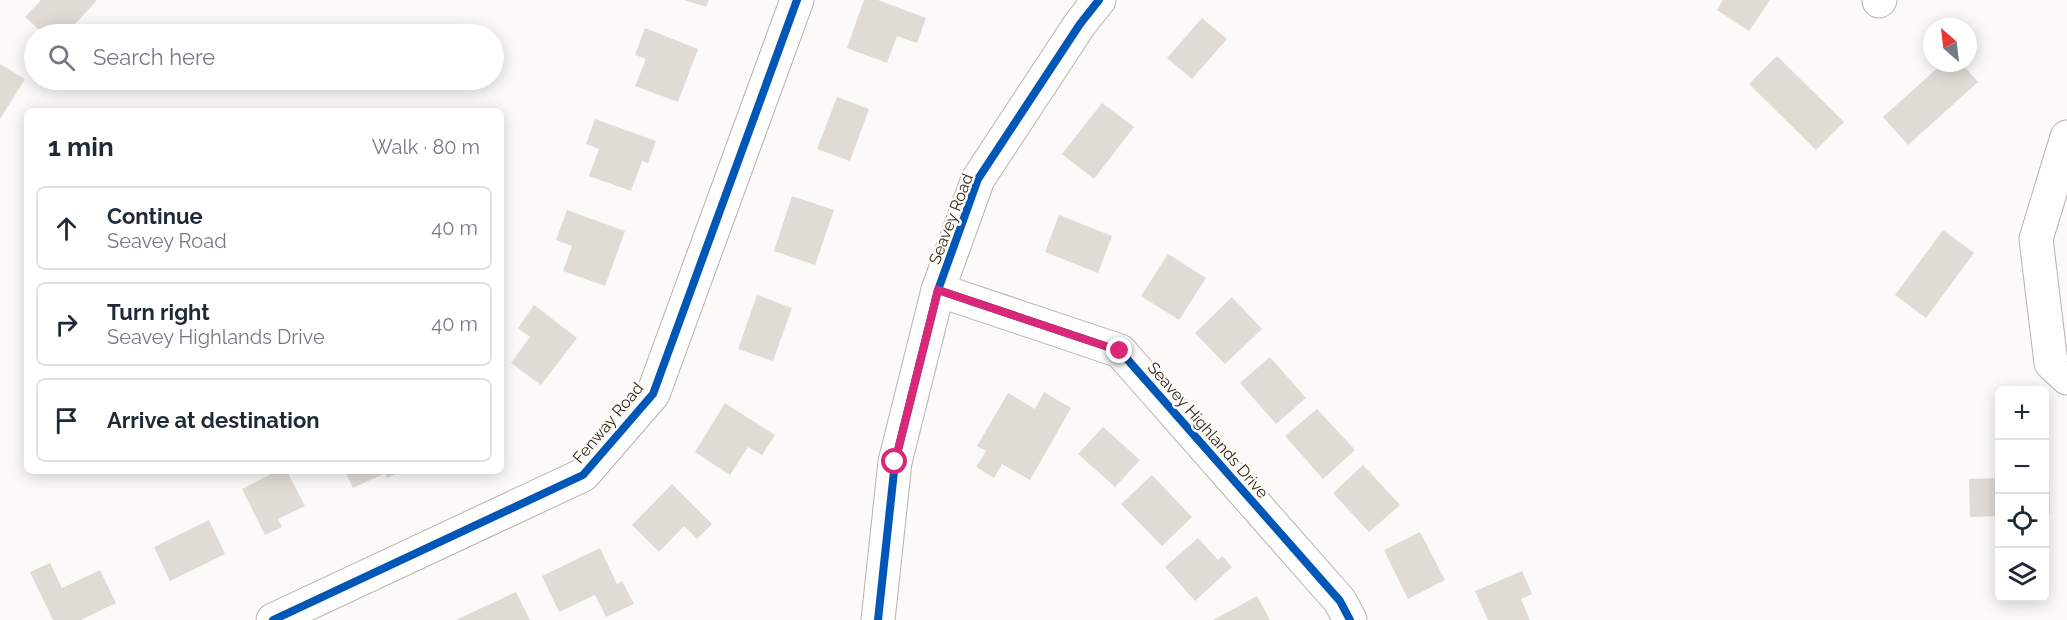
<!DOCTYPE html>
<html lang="en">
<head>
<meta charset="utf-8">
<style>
	body { margin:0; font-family:Raleway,sans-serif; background:#f6f6f7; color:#1f2937 }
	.controls { position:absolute; right:18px; bottom:18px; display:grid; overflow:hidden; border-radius:9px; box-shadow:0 3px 15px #0003 }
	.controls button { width:54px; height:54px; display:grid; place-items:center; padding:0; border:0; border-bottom:2px solid #e0e1e3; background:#fff; color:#1f2937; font:30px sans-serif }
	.compass { position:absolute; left:1923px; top:18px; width:54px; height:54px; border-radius:50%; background:#fff; box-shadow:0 3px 15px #0003; rotate:332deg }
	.stop { position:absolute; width:18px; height:18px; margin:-14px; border:4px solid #db2777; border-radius:50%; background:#fff }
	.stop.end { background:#db2777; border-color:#fff; box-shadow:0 2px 6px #0008 }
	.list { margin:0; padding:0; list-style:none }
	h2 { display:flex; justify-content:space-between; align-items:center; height:78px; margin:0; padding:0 24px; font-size:26px }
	h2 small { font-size:20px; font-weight:400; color:#747a83 }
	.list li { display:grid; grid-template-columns:39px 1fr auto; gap:18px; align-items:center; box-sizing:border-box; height:84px; margin:0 12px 12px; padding:0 12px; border:2px solid #e0e1e3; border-radius:9px }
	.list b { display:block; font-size:22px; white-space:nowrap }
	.list p { margin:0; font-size:20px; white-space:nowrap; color:#747a83 }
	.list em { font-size:20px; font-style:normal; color:#747a83 }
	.icon { flex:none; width:33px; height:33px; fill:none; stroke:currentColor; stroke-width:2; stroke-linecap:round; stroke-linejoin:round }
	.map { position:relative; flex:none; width:2067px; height:620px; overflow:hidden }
	.search { position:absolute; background:#fff; box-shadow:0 3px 15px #0003; left:24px; top:24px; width:480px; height:66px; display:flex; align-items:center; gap:15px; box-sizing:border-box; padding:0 21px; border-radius:33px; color:#747a83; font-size:22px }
	.panel { position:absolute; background:#fff; box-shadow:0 3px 15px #0003; left:24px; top:108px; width:480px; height:366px; border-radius:9px }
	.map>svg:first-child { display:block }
	.building { fill:#e0dbd4 }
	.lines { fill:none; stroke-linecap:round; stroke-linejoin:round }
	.minor-casing { stroke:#b6b2ae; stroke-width:35 }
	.minor { stroke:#fffefe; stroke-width:33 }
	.cycleway-casing { stroke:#fefbf6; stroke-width:11 }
	.cycleway { stroke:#0057b8; stroke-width:8 }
	.route { stroke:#db2777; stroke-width:8 }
	.labels { text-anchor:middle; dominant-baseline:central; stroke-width:5; stroke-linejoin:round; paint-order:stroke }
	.street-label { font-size:16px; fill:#2e281f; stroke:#fefbf6 }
</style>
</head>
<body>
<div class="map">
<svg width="2067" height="620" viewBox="0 0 2067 620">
	<rect width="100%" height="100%" fill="#fcfaf8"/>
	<g class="building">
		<path d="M41,0H97L66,34H44L25,17Z"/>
		<path d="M684,0H709L706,7Z"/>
		<path d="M864,0H878L926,18L917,43L897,36L887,63L847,48Z"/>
		<path d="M1723,0H1770L1749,31L1717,10Z"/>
		<path d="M1202,18L1227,39L1192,79L1167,58Z"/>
		<path d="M645,28L698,49L678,102L635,86L646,59L635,55Z"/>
		<path d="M1777,56L1844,122L1816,150L1749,84Z"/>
		<path d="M1943,63H1961L1978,82L1908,145L1883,117Z"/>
		<path d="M0,64L25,79L0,119Z"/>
		<path d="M837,97L869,109L850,161L817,149Z"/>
		<path d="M1102,103L1134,127L1094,179L1062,154Z"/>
		<path d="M595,119L656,141L648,163L642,161L631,191L589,176L599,149L586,144Z"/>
		<path d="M792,196L834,210L815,265L774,251Z"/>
		<path d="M567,210L625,231L605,286L563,271L572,246L556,240Z"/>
		<path d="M1059,215L1112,236L1098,273L1045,252Z"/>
		<path d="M1943,230L1974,253L1926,318L1895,295Z"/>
		<path d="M1168,254L1206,278L1179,320L1141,296Z"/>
		<path d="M757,295L792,308L773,361L738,349Z"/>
		<path d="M1232,297L1262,329L1225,364L1195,333Z"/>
		<path d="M534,305L577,338L541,385L511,363L530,337L518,328Z"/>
		<path d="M1270,357L1306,398L1276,424L1240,383Z"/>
		<path d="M1044,392L1071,408L1030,480L1002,464L994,478L976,467L986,451L977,446L1008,393L1035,409Z"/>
		<path d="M725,403L775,435L762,455L748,447L730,475L695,452Z"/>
		<path d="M1317,409L1355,450L1323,479L1285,436Z"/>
		<path d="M1103,427L1140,460L1115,487L1078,454Z"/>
		<path d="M1363,465L1400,505L1369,532L1333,493Z"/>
		<path d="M277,471H287L305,506L278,519L282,527L265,535L242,489Z"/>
		<path d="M345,471H402L387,478L385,473L353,488Z"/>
		<path d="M1152,475L1192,517L1162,546L1121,504Z"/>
		<path d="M2044,476H2049L2050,514L2044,515Z"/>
		<path d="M2000,478V516L1970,517L1969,479Z"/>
		<path d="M672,484L712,524L697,539L684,526L659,552L632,525Z"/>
		<path d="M209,520L225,554L170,581L154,547Z"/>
		<path d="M1420,532L1445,580L1408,599L1384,550Z"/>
		<path d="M1198,538L1218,560L1222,556L1232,567L1195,601L1165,567Z"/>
		<path d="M600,548L617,584L622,581L634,604L606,617L595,595L559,612L542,576Z"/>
		<path d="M50,563L62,588L100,570L116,603L81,620H53L30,572Z"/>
		<path d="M1522,571L1532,594L1521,599L1530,620H1488L1475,591Z"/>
		<path d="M516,592L530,620H456Z"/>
		<path d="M1257,596L1270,620H1213Z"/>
	</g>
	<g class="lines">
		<g class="minor-casing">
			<g id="minor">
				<path d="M1879,1L1880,0"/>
				<path d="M2067,137L2036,239L2051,363L2067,378"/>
				<path d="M938,290L1120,351L1340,601L1350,620"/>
				<path d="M273,620L583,475L653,394L797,0"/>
				<path d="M878,620L895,462L938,290L978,179L1080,24L1099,0"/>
			</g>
		</g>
		<use href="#minor" class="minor"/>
		<g class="cycleway-casing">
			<g id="cycleway">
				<path d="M938,290L1120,351L1340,601L1350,620"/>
				<path d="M273,620L583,475L653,394L797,0"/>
				<path d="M878,620L895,462L938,290L978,179L1080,24L1099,0"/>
			</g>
		</g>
		<use href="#cycleway" class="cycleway"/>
	</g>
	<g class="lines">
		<path class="route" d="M895,462L938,290L1120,351"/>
	</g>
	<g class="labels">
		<g class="street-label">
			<text transform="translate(951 219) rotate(-69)">Seavey Road</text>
			<text transform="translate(608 423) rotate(-50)">Fenway Road</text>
			<text transform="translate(1208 430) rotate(49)">Seavey Highlands Drive</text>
		</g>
	</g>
</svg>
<div class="controls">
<button>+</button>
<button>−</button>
<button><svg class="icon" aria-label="locate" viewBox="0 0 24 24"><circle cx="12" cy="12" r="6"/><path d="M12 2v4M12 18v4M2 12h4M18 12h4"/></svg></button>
<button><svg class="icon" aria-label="layers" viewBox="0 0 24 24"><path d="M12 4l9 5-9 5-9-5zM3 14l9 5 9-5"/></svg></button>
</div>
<svg class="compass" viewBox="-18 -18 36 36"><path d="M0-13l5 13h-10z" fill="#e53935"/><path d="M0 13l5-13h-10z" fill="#747a83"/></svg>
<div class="stop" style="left:895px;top:462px"></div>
<div class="stop end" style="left:1120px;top:351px"></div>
<div class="search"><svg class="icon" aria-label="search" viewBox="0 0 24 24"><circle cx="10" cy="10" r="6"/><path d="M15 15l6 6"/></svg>Search here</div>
<section class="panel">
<h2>1 min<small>Walk · 80 m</small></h2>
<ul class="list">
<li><svg class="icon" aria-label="ahead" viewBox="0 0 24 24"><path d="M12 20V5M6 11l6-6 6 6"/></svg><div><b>Continue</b><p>Seavey Road</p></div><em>40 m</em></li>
<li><svg class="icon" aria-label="right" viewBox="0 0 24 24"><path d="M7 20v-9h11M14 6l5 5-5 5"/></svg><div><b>Turn right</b><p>Seavey Highlands Drive</p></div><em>40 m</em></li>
<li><svg class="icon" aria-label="arrive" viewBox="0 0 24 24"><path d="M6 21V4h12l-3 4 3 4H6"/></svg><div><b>Arrive at destination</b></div></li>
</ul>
</section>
</div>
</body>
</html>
